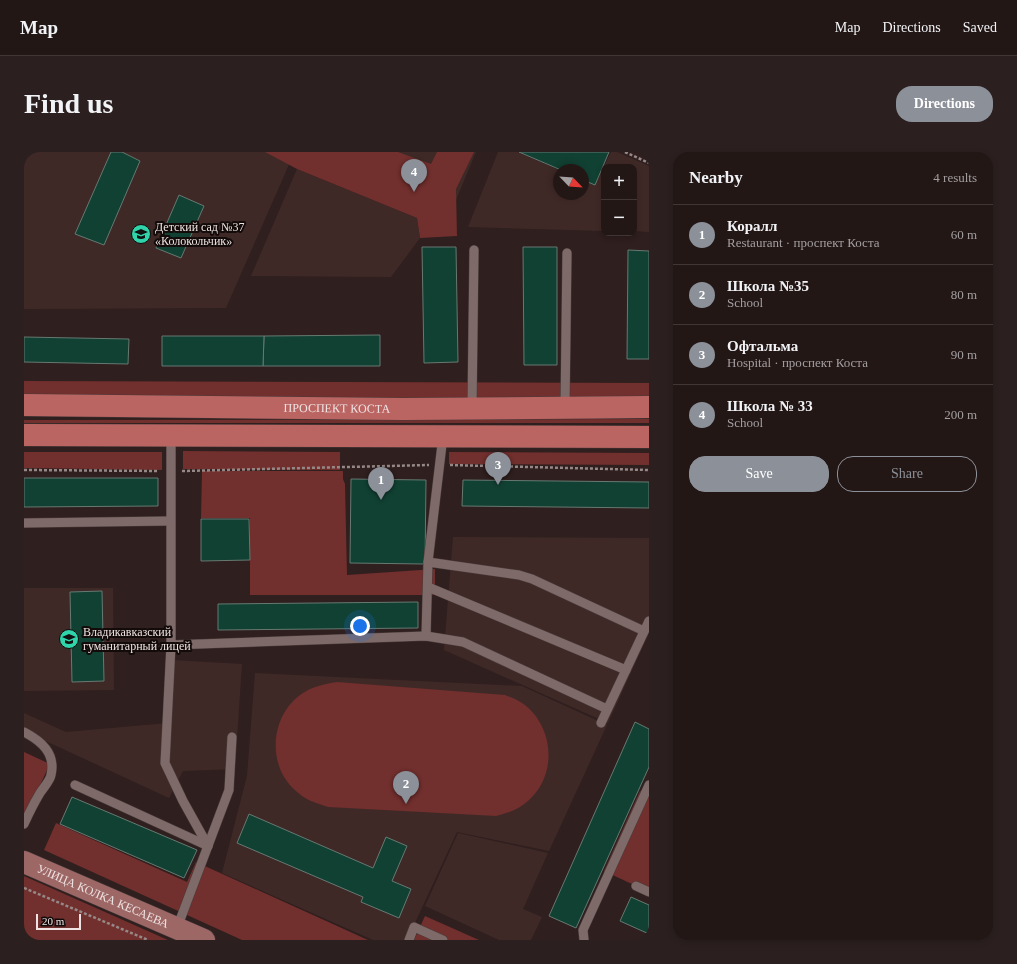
<!DOCTYPE html>
<html lang="en">
<head>
<meta charset="utf-8">
<style>
	body { margin:0; font-family:"Times New Roman",serif; background:#2b201f; color:#f1f3f6 }
	.controls { position:absolute; right:12px; top:12px; display:grid; overflow:hidden; border-radius:8px; box-shadow:0 2px 6px #0003 }
	.controls button { width:36px; height:36px; display:grid; place-items:center; padding:0; border:0; border-bottom:1px solid #403635; background:#231716; color:#f1f3f6; font:20px sans-serif }
	.compass { position:absolute; left:529px; top:12px; width:36px; height:36px; border-radius:50%; background:#231716; box-shadow:0 2px 6px #0003; rotate:115deg }
	.scale { position:absolute; left:12px; bottom:10px; width:45px; box-sizing:border-box; padding-left:4px; border:2px solid #eee3e2; border-top:0; font-size:11px; line-height:14px; white-space:nowrap; color:#eee3e2; -webkit-text-stroke:3px #120b0a; paint-order:stroke }
	.you { position:absolute; left:336px; top:474px; width:14px; height:14px; margin:-10px; border:3px solid #fff; border-radius:50%; background:#1a73e8; box-shadow:0 0 0 6px #1a73e833 }
	.badge { display:grid; place-items:center; width:26px; height:26px; border-radius:50%; background:#8c9099; color:#fff; font-size:13px; font-weight:700 }
	.pin { position:absolute; translate:-50% -33px; filter:drop-shadow(0 1px 2px #0008) }
	.pin::after { content:''; position:absolute; top:21px; width:14px; height:12px; background:inherit; clip-path:polygon(0 0,100% 0,50% 100%) }
	.list { margin:0; padding:0; list-style:none }
	h2 { display:flex; justify-content:space-between; align-items:center; height:52px; margin:0; padding:0 16px; font-size:17px }
	h2 small { font-size:13px; font-weight:400; color:#a39fa1 }
	.list li { display:grid; grid-template-columns:26px 1fr auto; gap:12px; align-items:center; box-sizing:border-box; height:60px; padding:0 16px; border-top:1px solid #403635 }
	.list b { display:block; font-size:15px; white-space:nowrap }
	.list p { margin:0; font-size:13px; white-space:nowrap; color:#a39fa1 }
	.list em { font-size:13px; font-style:normal; color:#a39fa1 }
	.actions { display:flex; gap:8px; padding:12px 16px }
	.actions a { flex:1; padding:9px 0; border:1px solid #8c9099; border-radius:16px; text-align:center; font-size:14px; color:#8c9099 }
	.actions .main { background:#8c9099; color:#fff }
	.map { position:relative; flex:none; width:625px; height:788px; overflow:hidden; border-radius:16px }
	header { display:flex; align-items:center; gap:24px; box-sizing:border-box; height:56px; padding:0 20px; background:#231716; border-bottom:1px solid #403635 }
	header strong { font-size:19px }
	nav { display:flex; gap:22px; margin-inline-start:auto; font-size:14px }
	.intro { display:flex; align-items:center; justify-content:space-between; box-sizing:border-box; height:96px; padding:0 24px }
	h1 { margin:0; font-size:28px }
	.button { padding:10px 18px; border-radius:16px; background:#8c9099; color:#fff; font-size:14px; font-weight:700 }
	main { display:flex; gap:24px; padding:0 24px }
	aside { flex:1; background:#231716; border-radius:16px; box-shadow:0 2px 6px #0003 }
	.map>svg:first-child { display:block }
	.built { fill:#3f2927 }
	.green { fill:#712f2d }
	.building { fill:#114133; stroke:#667972 }
	.lines { fill:none; stroke-linecap:round; stroke-linejoin:round }
	.lane-casing { stroke:#4a3d3c; stroke-width:10 }
	.secondary-casing { stroke:#4a3d3c; stroke-width:23 }
	.primary-casing { stroke:#4a3d3c; stroke-width:23 }
	.path { stroke:#958887; stroke-width:2.5; stroke-dasharray:3 2; stroke-linecap:butt }
	.lane { stroke:#7e6a69; stroke-width:9 }
	.secondary { stroke:#9d6766; stroke-width:22 }
	.primary { stroke:#bb6563; stroke-width:22 }
	.labels { text-anchor:middle; dominant-baseline:central; stroke-width:4; stroke-linejoin:round; paint-order:stroke }
	.poi-label { font-size:12px; fill:#eee3e2; stroke:#120b0a; text-anchor:start }
	.street-label { font-size:12px; fill:#eee3e2; stroke:#120b0a }
</style>
</head>
<body>
<header>
<strong>Map</strong>
<nav><a>Map</a><a>Directions</a><a>Saved</a></nav>
</header>
<div class="intro"><h1>Find us</h1><a class="button">Directions</a></div>
<main>
<div class="map">
<svg width="625" height="788" viewBox="0 0 625 788">
	<rect width="100%" height="100%" fill="#2f1f1e"/>
	<g class="built">
		<path d="M0,0H452L422,72L267,8L202,156L0,157Z"/>
		<path d="M474,0H494L535,18V42H559V28L571,33L587,0H593L625,14V80L610,79V15H580V79L444,75Z"/>
		<path d="M273,17L393,66L396,86L367,125L227,124Z"/>
		<path d="M429,385L625,386V481L584,571L420,498Z"/>
		<path d="M0,436H89L90,538L0,539Z"/>
		<path d="M147,508L218,512L211,617L159,619L145,646L0,579V561L42,580L144,571Z"/>
		<path d="M231,521L498,534L583,573L525,699L433,680L383,788H349L198,721L223,624Z"/>
		<path d="M434,681L524,701L499,757L518,765L507,788H475L401,754Z"/>
	</g>
	<g class="green">
		<path d="M241,0H374L407,12L413,0H450L432,37L433,84L396,86L393,66L273,17Z"/>
		<path d="M0,229L625,231V251H0Z"/>
		<path d="M625,267V271H0V268Z"/>
		<path d="M159,299L316,300V318L159,317Z"/>
		<path d="M0,300H138V318L0,316Z"/>
		<path d="M425,300L625,301V313L425,312Z"/>
		<path d="M178,319H319V327L321,332L323,423L411,417V443H226V366H177Z"/>
		<path d="M313,530L481,543C486,545 493,547 498,551C530,573 534,622 505,648C496,657 484,661 472,664L304,655C292,651 281,648 272,639C242,614 246,562 279,541C290,534 301,532 313,530Z"/>
		<path d="M0,600L26,612L0,667Z"/>
		<path d="M616,639L625,642V740L580,719Z"/>
		<path d="M32,671L163,730L172,710L344,788H218L20,698Z"/>
		<path d="M0,724L144,788H0Z"/>
		<path d="M401,764L455,788H390Z"/>
	</g>
	<g class="building">
		<path d="M87,0H98L116,9L80,93L51,82Z"/>
		<path d="M495,0H585L571,33L559,28V18H537Z"/>
		<path d="M155,43L180,54L157,106L132,96Z"/>
		<path d="M398,95H432L434,210L400,211Z"/>
		<path d="M499,95H533V213H500Z"/>
		<path d="M604,98L625,99V207H603Z"/>
		<path d="M356,183V214H239L240,184Z"/>
		<path d="M138,184H240L239,214H138Z"/>
		<path d="M0,185L105,187L104,212L0,210Z"/>
		<path d="M0,326H134V354L0,355Z"/>
		<path d="M327,327L402,328L401,412L326,411Z"/>
		<path d="M439,328L625,330V356L438,354Z"/>
		<path d="M177,367H225L226,408L177,409Z"/>
		<path d="M78,439L80,529L48,530L46,440Z"/>
		<path d="M394,450V476L194,478V452Z"/>
		<path d="M611,570L625,577V615L552,776L525,764Z"/>
		<path d="M48,645L173,698L160,726L36,672Z"/>
		<path d="M225,662L349,716L362,685L383,694L368,729L387,737L375,766L337,750L339,745L213,691Z"/>
		<path d="M607,745L625,753V782L596,769Z"/>
	</g>
	<g class="lines">
		<g class="lane-casing">
			<g id="lane">
				<path d="M448,256L450,98"/>
				<path d="M541,256L543,101"/>
				<path d="M147,284V493L402,484L439,490L583,557"/>
				<path d="M0,371L146,369"/>
				<path d="M404,410L495,423L508,427L620,479"/>
				<path d="M404,435L602,518"/>
				<path d="M402,484L404,410L419,284"/>
				<path d="M147,493L141,611L159,649L184,694"/>
				<path d="M577,571L625,469"/>
				<path d="M0,580C17,589 32,601 27,623C26,629 19,636 16,641C10,651 5,661 0,672"/>
				<path d="M51,633L184,694"/>
				<path d="M612,734L625,740"/>
				<path d="M153,776L205,638L208,585"/>
				<path d="M385,788L390,775L419,788"/>
				<path d="M560,788L559,778L625,633"/>
			</g>
		</g>
		<g class="secondary-casing">
			<g id="secondary">
				<path id="s1" d="M0,710L180,788"/>
			</g>
		</g>
		<g class="primary-casing">
			<g id="primary">
				<path id="s2" d="M0,253L379,257L625,255"/>
				<path d="M0,283L625,285"/>
			</g>
		</g>
		<g class="path">
			<path d="M601,0L625,11"/>
			<path d="M426,313L625,318"/>
			<path d="M0,318L135,319"/>
			<path d="M158,319L405,313"/>
			<path d="M0,736L124,788"/>
		</g>
		<use href="#lane" class="lane"/>
		<use href="#secondary" class="secondary"/>
		<use href="#primary" class="primary"/>
	</g>
	<defs>
		<g id="school-disc" transform="scale(1)"><circle r="9.5" fill="#30d4aa" stroke="#120b0a"/><path d="M0-5L7-2L0 1L-7-2ZM-4 1L0 2.5L4 1V4Q0 6-4 4Z" fill="#111"/></g>
		<g id="university-disc" transform="scale(1)"><circle r="9.5" fill="#30d4aa" stroke="#120b0a"/><path d="M0-5L7-2L0 1L-7-2ZM-4 1L0 2.5L4 1V4Q0 6-4 4Z" fill="#111"/></g>
	</defs>
	<g fill-rule="evenodd">
		<use href="#school-disc" x="117" y="82"/>
		<use href="#university-disc" x="45" y="487"/>
	</g>
	<g class="labels">
		<g class="poi-label">
			<text x="131" y="75">Детский сад №37<tspan x="131" dy="14">«Колокольчик»</tspan></text>
			<text x="59" y="480">Владикавказский<tspan x="59" dy="14">гуманитарный лицей</tspan></text>
		</g>
		<g class="street-label">
			<text stroke="none"><textPath href="#s2" startOffset="313">ПРОСПЕКТ КОСТА</textPath></text>
			<text stroke="none"><textPath href="#s1" startOffset="86">УЛИЦА КОЛКА КЕСАЕВА</textPath></text>
		</g>
	</g>
</svg>
<div class="controls">
<button>+</button>
<button>−</button>
</div>
<svg class="compass" viewBox="-18 -18 36 36"><path d="M0-13l5 13h-10z" fill="#e53935"/><path d="M0 13l5-13h-10z" fill="#a39fa1"/></svg>
<div class="scale">20 m</div>
<div class="you"></div>
<div class="pin badge" style="left:357px;top:348px">1</div>
<div class="pin badge" style="left:382px;top:652px">2</div>
<div class="pin badge" style="left:474px;top:333px">3</div>
<div class="pin badge" style="left:390px;top:40px">4</div>
</div>
<aside>
<h2>Nearby<small>4 results</small></h2>
<ul class="list">
<li><span class="badge">1</span><div><b>Коралл</b><p>Restaurant · проспект Коста</p></div><em>60 m</em></li>
<li><span class="badge">2</span><div><b>Школа №35</b><p>School</p></div><em>80 m</em></li>
<li><span class="badge">3</span><div><b>Офтальма</b><p>Hospital · проспект Коста</p></div><em>90 m</em></li>
<li><span class="badge">4</span><div><b>Школа № 33</b><p>School</p></div><em>200 m</em></li>
</ul>
<div class="actions"><a class="main">Save</a><a>Share</a></div>
</aside>
</main>
</body>
</html>
